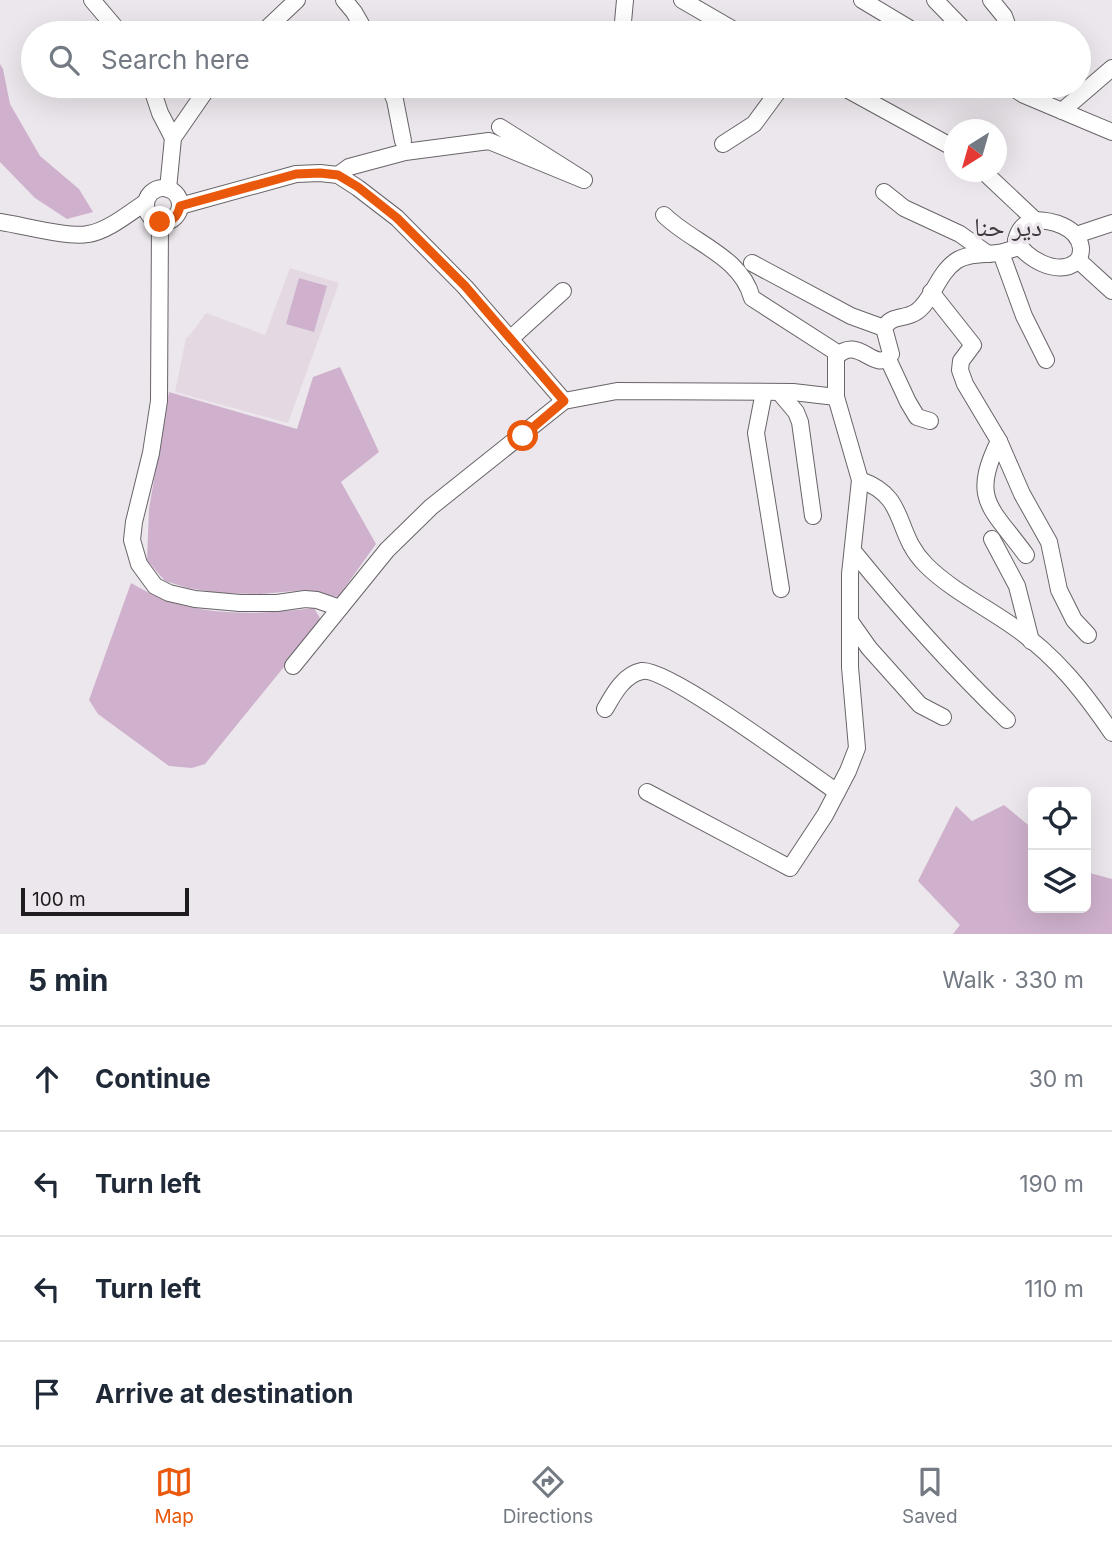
<!DOCTYPE html>
<html lang="en">
<head>
<meta charset="utf-8">
<style>
	body { margin:0; font-family:Inter,"Noto Naskh Arabic",sans-serif; background:#f2f2f3; color:#1f2937 }
	.controls { position:absolute; right:21px; bottom:21px; display:grid; overflow:hidden; border-radius:10px; box-shadow:0 7px 28px #0002 }
	.controls button { width:63px; height:63px; display:grid; place-items:center; padding:0; border:0; border-bottom:2px solid #e0e1e3; background:#fff; color:#1f2937; font:35px sans-serif }
	.compass { position:absolute; left:944px; top:119px; width:63px; height:63px; border-radius:50%; background:#fff; box-shadow:0 7px 28px #0002; rotate:217deg }
	.scale { position:absolute; left:21px; bottom:18px; width:168px; box-sizing:border-box; padding-left:7px; border:4px solid #1e1c1e; border-top:0; font-size:19px; line-height:24px; white-space:nowrap; color:#1e1c1e; -webkit-text-stroke:5px #ece7ec; paint-order:stroke }
	.stop { position:absolute; width:21px; height:21px; margin:-16px; border:5px solid #ea580c; border-radius:50%; background:#fff }
	.stop.end { background:#ea580c; border-color:#fff; box-shadow:0 2px 7px #0008 }
	.list { margin:0; padding:0; list-style:none }
	h2 { display:flex; justify-content:space-between; align-items:center; height:91px; margin:0; padding:0 28px; font-size:30px }
	h2 small { font-size:23px; font-weight:400; color:#747a83 }
	.list li { display:grid; grid-template-columns:46px 1fr auto; gap:21px; align-items:center; box-sizing:border-box; height:105px; padding:0 28px; border-top:2px solid #e0e1e3 }
	.list b { display:block; font-size:26px; white-space:nowrap }
	.list em { font-size:23px; font-style:normal; color:#747a83 }
	.icon { flex:none; width:38px; height:38px; fill:none; stroke:currentColor; stroke-width:2; stroke-linecap:round; stroke-linejoin:round }
	.map { position:relative; flex:none; width:1112px; height:934px; overflow:hidden }
	.search { position:absolute; background:#fff; box-shadow:0 7px 28px #0002; left:21px; right:21px; top:21px; height:77px; display:flex; align-items:center; gap:18px; box-sizing:border-box; padding:0 24px; border-radius:38px; color:#747a83; font-size:26px }
	.sheet { height:511px; background:#fff }
	nav { display:flex; justify-content:space-around; align-items:center; box-sizing:border-box; height:98px; border-top:2px solid #e0e1e3; background:#fff; font-size:19px; color:#747a83 }
	nav a { display:grid; justify-items:center; gap:4px }
	nav .on { color:#ea580c }
	.map>svg:first-child { display:block }
	.built { fill:#e4d9e3 }
	.green { fill:#cfb1cd }
	.lines { fill:none; stroke-linecap:round; stroke-linejoin:round }
	.minor-casing { stroke:#686468; stroke-width:18 }
	.minor { stroke:#fff; stroke-width:16 }
	.route { stroke:#ea580c; stroke-width:9 }
	.labels { text-anchor:middle; dominant-baseline:central; stroke-width:7; stroke-linejoin:round; paint-order:stroke }
	.quarter-label { font-size:26px; fill:#3e3a3d; stroke:#ece7ec }
</style>
</head>
<body>
<div class="map">
<svg width="1112" height="934" viewBox="0 0 1112 934">
	<rect width="100%" height="100%" fill="#ece7ec"/>
	<path class="built" d="M290,268L339,283L288,423L175,392L186,338L190,335L206,313L265,335Z"/>
	<g class="green">
		<path d="M0,64L3,69L10,104L40,156L79,189L93,212L67,219L35,198L0,162Z"/>
		<path d="M299,278L327,286L314,332L286,324Z"/>
		<path d="M340,367L379,452L341,482L376,544L338,597L305,590L261,594L220,593L188,588L165,581L147,560L149,509L169,392L297,429L313,377Z"/>
		<path d="M131,583C142,589 154,596 166,600C214,617 264,614 314,608L320,618L314,630L205,764L192,768L169,766L98,714L89,700Z"/>
		<path d="M1004,805L1033,829V908H1086V872L1112,879V934H953L960,925L918,881L956,806L972,821Z"/>
	</g>
	<g class="lines">
		<g class="minor-casing">
			<g id="minor">
				<path d="M92,0L120,33"/>
				<path d="M344,0L354,12L366,33"/>
				<path d="M682,0L739,33"/>
				<path d="M862,0L917,33"/>
				<path d="M935,0L967,33"/>
				<path d="M991,0L1004,16L1010,33"/>
				<path d="M262,33L297,0"/>
				<path d="M622,33L625,0"/>
				<path d="M151,86L160,113L173,138"/>
				<path d="M389,86L395,100L403,141"/>
				<path d="M841,86L954,148"/>
				<path d="M1010,86L1024,95L1112,132"/>
				<path d="M1062,111L1112,68"/>
				<path d="M723,144L754,124L782,86"/>
				<path d="M984,172L1035,220"/>
				<path d="M338,175L349,167L405,152L489,141L584,180L500,127"/>
				<circle cx="163" cy="205" r="17"/>
				<path d="M168,189L173,138L209,86"/>
				<path d="M884,192L904,208L960,234L988,254"/>
				<path d="M180,206L296,174L320,173L338,175L358,188L397,218L465,287L564,401"/>
				<path d="M664,215C692,243 741,256 752,298L839,354"/>
				<path d="M1033,220C1051,220 1078,226 1081,248C1081,253 1080,259 1076,262C1058,277 1024,258 1016,240C1019,229 1023,225 1033,220Z"/>
				<path d="M0,222C22,225 68,238 88,234C108,231 129,213 146,202"/>
				<path d="M160,222L159,401L151,453L134,522L132,540L139,564L155,586L169,593L195,599L240,603H277L305,599L317,600L340,608"/>
				<path d="M1076,235L1112,223"/>
				<path d="M1001,253L1024,316L1046,360"/>
				<path d="M1078,260L1112,291"/>
				<path d="M752,263L851,316L884,328"/>
				<path d="M931,292L973,345L961,361L960,370L965,384L999,441L1022,494L1049,542L1059,590L1074,620L1088,635"/>
				<path d="M510,339L563,291"/>
				<path d="M888,359L908,402L917,417L930,421"/>
				<path d="M764,392L756,433L781,589"/>
				<path d="M779,392L796,412L800,422L813,516"/>
				<path d="M999,441C970,500 991,507 1026,555"/>
				<path d="M860,480C909,497 893,532 926,565C951,590 986,607 1014,627C1056,656 1084,692 1112,733"/>
				<path d="M992,539L1017,586L1031,641"/>
				<path d="M853,551C901,610 952,667 1007,720"/>
				<path d="M850,621L869,648L920,705L943,717"/>
				<path d="M293,666L387,550L431,507L564,401L617,391L793,392L836,397"/>
				<path d="M605,709C613,695 624,674 642,671C667,667 808,772 837,792"/>
				<path d="M647,792L790,868L825,815L848,771L857,748L850,667V574L860,480L836,397V357C859,333 875,376 891,354L884,328C892,314 904,320 916,312C932,302 937,274 956,261C968,253 984,255 998,253C1005,252 1012,249 1019,247"/>
			</g>
		</g>
		<use href="#minor" class="minor"/>
	</g>
	<g class="lines">
		<path class="route" d="M160,222C172,222 178,217 180,206L296,174L320,173L338,175L358,187L397,218L465,286L564,401L523,436"/>
	</g>
	<g class="labels">
		<g class="quarter-label">
			<text x="1008" y="226">دير حنا</text>
		</g>
	</g>
</svg>
<div class="controls">
<button><svg class="icon" aria-label="locate" viewBox="0 0 24 24"><circle cx="12" cy="12" r="6"/><path d="M12 2v4M12 18v4M2 12h4M18 12h4"/></svg></button>
<button><svg class="icon" aria-label="layers" viewBox="0 0 24 24"><path d="M12 4l9 5-9 5-9-5zM3 14l9 5 9-5"/></svg></button>
</div>
<svg class="compass" viewBox="-18 -18 36 36"><path d="M0-13l5 13h-10z" fill="#e53935"/><path d="M0 13l5-13h-10z" fill="#747a83"/></svg>
<div class="scale">100 m</div>
<div class="stop" style="left:523px;top:436px"></div>
<div class="stop end" style="left:160px;top:222px"></div>
<div class="search"><svg class="icon" aria-label="search" viewBox="0 0 24 24"><circle cx="10" cy="10" r="6"/><path d="M15 15l6 6"/></svg>Search here</div>
</div>
<section class="sheet">
<h2>5 min<small>Walk · 330 m</small></h2>
<ul class="list">
<li><svg class="icon" aria-label="ahead" viewBox="0 0 24 24"><path d="M12 20V5M6 11l6-6 6 6"/></svg><div><b>Continue</b></div><em>30 m</em></li>
<li><svg class="icon" aria-label="left" viewBox="0 0 24 24"><path d="M17 20v-9H6M10 6l-5 5 5 5"/></svg><div><b>Turn left</b></div><em>190 m</em></li>
<li><svg class="icon" aria-label="left" viewBox="0 0 24 24"><path d="M17 20v-9H6M10 6l-5 5 5 5"/></svg><div><b>Turn left</b></div><em>110 m</em></li>
<li><svg class="icon" aria-label="arrive" viewBox="0 0 24 24"><path d="M6 21V4h12l-3 4 3 4H6"/></svg><div><b>Arrive at destination</b></div></li>
</ul>
</section>
<nav>
<a class="on"><svg class="icon" aria-label="map" viewBox="0 0 24 24"><path d="M3 6l6-2 6 2 6-2v14l-6 2-6-2-6 2zM9 4v14M15 6v14"/></svg>Map</a>
<a><svg class="icon" aria-label="directions" viewBox="0 0 24 24"><path d="M12 3l9 9-9 9-9-9zM9 14v-3h6M13 9l2 2-2 2"/></svg>Directions</a>
<a><svg class="icon" aria-label="saved" viewBox="0 0 24 24"><path d="M7 4h10v16l-5-4-5 4z"/></svg>Saved</a>
</nav>
</body>
</html>
